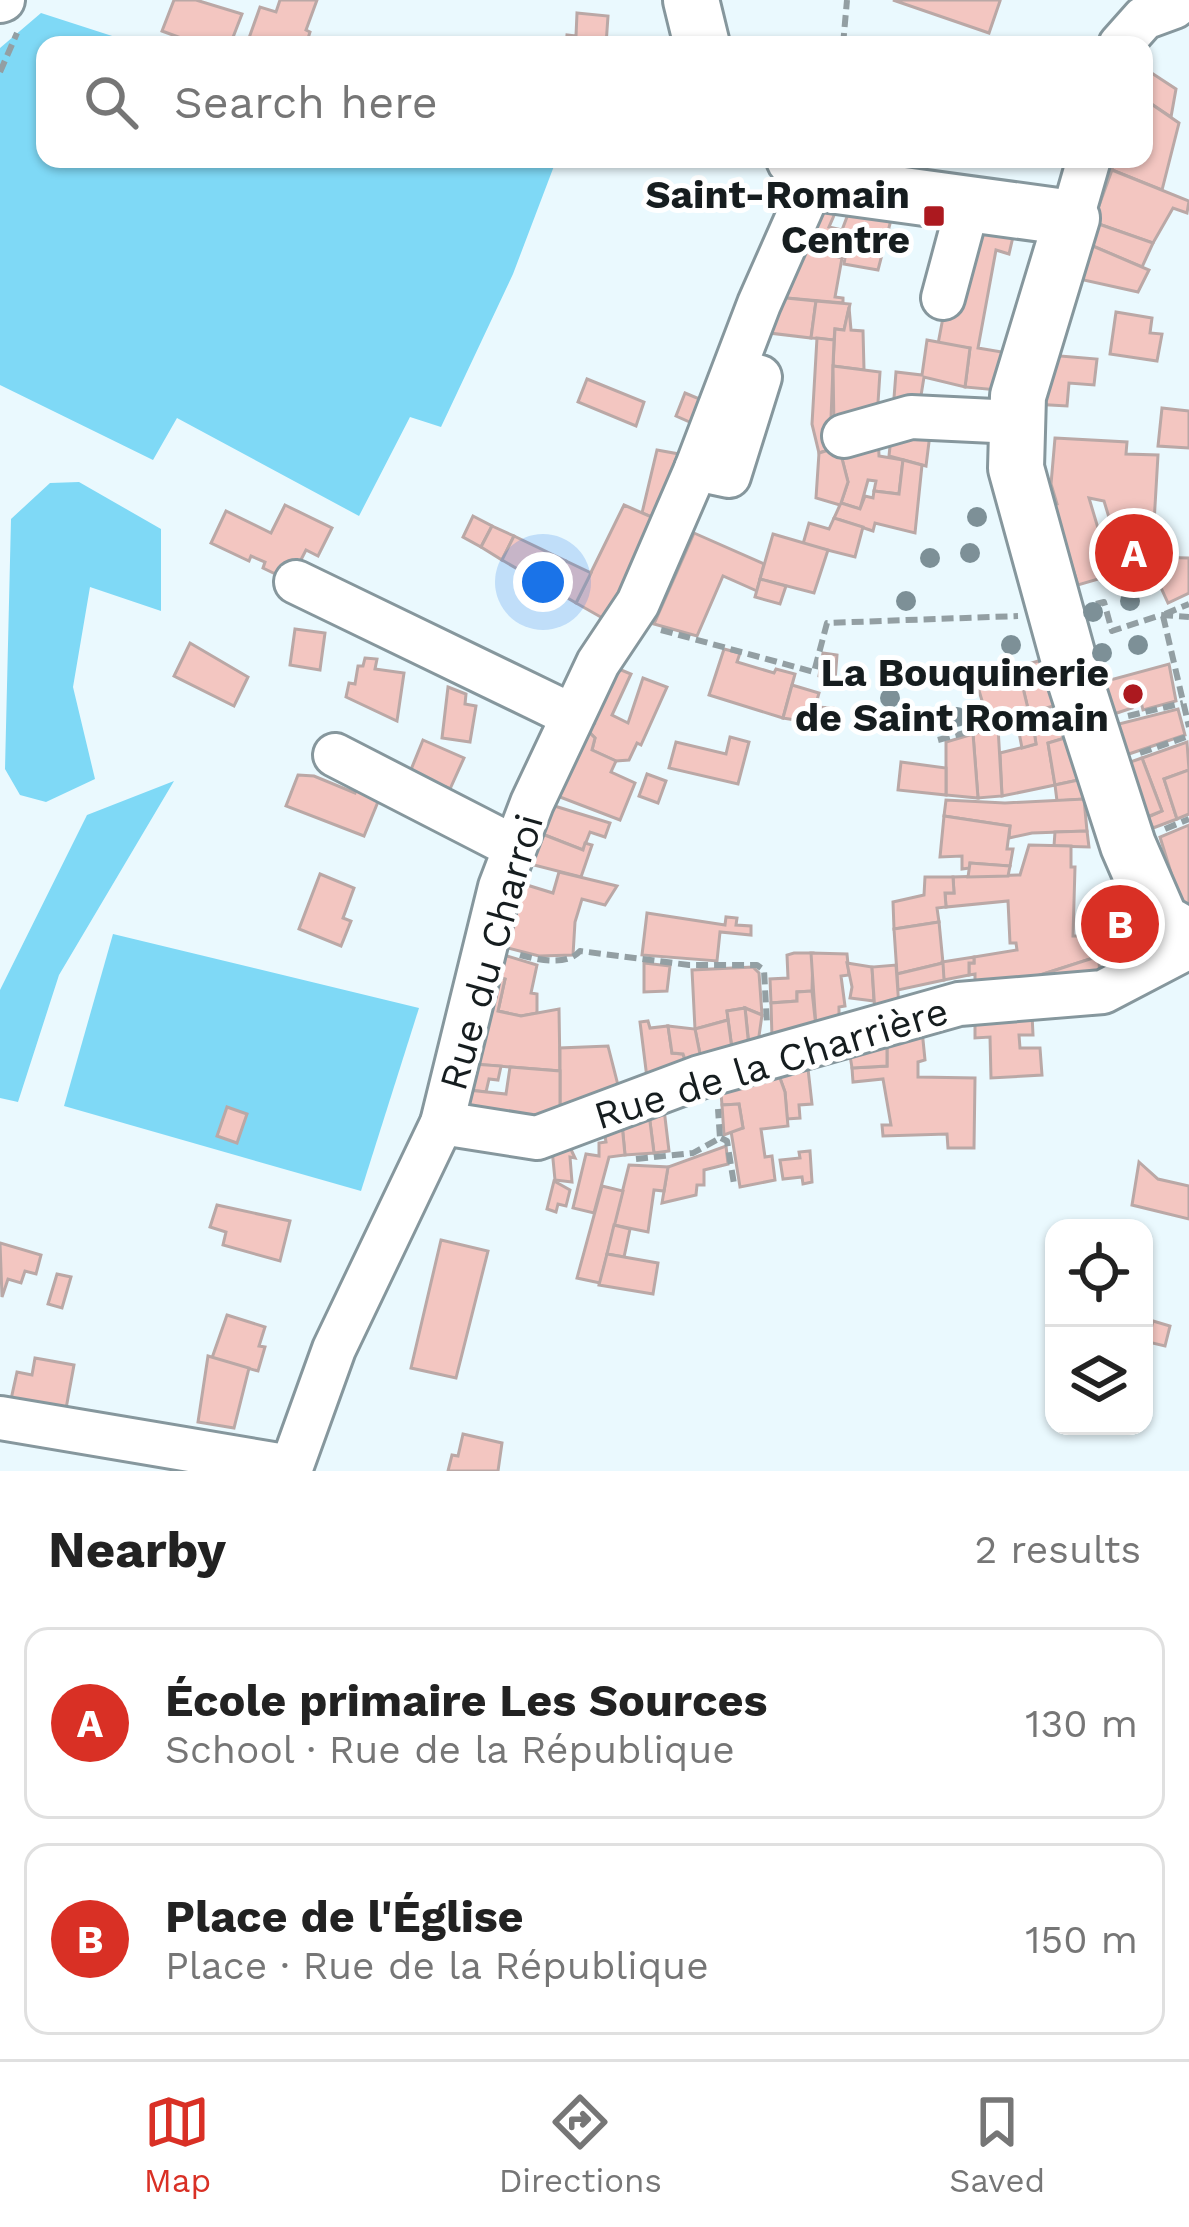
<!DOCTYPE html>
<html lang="en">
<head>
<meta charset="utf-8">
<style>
	body { margin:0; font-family:"Work Sans",sans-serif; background:#f2f2f2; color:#222 }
	.controls { position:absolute; right:36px; bottom:36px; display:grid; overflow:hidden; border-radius:24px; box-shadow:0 3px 9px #0004 }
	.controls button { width:108px; height:108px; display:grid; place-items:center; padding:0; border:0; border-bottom:3px solid #e0e0e0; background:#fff; color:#222; font:60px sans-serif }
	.you { position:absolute; left:543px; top:582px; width:42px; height:42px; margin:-30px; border:9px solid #fff; border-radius:50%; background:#1a73e8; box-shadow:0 0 0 18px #1a73e833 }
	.badge { display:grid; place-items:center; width:78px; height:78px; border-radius:50%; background:#d93025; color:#fff; font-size:39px; font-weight:700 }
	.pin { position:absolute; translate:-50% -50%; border:6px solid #fff; box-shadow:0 3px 12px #0006 }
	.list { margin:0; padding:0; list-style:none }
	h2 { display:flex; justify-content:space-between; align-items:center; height:156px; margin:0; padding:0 48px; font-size:51px }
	h2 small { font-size:39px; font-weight:400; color:#767676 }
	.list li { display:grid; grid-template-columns:78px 1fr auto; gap:36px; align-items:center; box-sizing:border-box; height:192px; margin:0 24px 24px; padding:0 24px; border:3px solid #e0e0e0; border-radius:24px }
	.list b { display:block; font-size:45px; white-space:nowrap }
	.list p { margin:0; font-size:39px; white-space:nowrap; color:#767676 }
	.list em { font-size:39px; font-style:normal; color:#767676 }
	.icon { flex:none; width:66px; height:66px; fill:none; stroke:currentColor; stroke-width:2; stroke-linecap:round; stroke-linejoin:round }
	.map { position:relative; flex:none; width:1189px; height:1471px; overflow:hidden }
	.search { position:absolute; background:#fff; box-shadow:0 3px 9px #0004; left:36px; right:36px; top:36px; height:132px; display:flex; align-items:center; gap:30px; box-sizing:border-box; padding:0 42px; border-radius:24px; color:#767676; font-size:45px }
	.sheet { height:588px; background:#fff }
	nav { display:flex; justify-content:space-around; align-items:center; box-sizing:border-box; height:168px; border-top:3px solid #e0e0e0; background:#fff; font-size:33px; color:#767676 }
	nav a { display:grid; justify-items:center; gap:6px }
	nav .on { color:#d93025 }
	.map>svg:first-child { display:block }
	.green { fill:#7fd9f6 }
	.building { fill:#f3c6c1; stroke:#baa8a6; stroke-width:3 }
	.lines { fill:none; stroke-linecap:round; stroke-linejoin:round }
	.minor-casing { stroke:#86979d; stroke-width:48 }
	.major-casing { stroke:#86979d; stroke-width:60 }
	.path { stroke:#939fa3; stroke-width:6; stroke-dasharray:12 6; stroke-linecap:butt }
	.minor { stroke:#fff; stroke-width:42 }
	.major { stroke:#fff; stroke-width:54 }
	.tree { fill:#7d9097 }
	.poi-dot { fill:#ac191f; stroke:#fff; stroke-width:4.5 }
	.labels { text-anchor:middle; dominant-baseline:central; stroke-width:10; stroke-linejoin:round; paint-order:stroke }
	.poi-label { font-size:39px; font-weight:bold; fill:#161d1f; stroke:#fff; text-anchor:end }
	.street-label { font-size:39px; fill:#161d1f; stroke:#fff }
</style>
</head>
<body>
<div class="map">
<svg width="1189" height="1471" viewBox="0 0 1189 1471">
	<rect width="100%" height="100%" fill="#eaf9fe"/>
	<g class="green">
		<path d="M41,13L140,45H45V159H533L554,166L513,274L441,427L410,417L359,516L177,418L153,460L0,385V48Z"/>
		<path d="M79,482L161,529V611L90,587L73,687L95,779L46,802L20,795L5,769L11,519L50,483Z"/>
		<path d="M174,781L59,975L18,1102L0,1098V990L87,815Z"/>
		<path d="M113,934L419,1008L361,1191L64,1106Z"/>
	</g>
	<g class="building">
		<path d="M174,0H196L242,14L230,45H200L162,31Z"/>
		<path d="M280,0H317L306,30L310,32L306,45H269L249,38L260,7L276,12Z"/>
		<path d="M893,0H998L1000,1L989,33Z"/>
		<path d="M577,13L608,16L606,45H566L567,35L576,36Z"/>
		<path d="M1144,68L1176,89L1171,117L1144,99Z"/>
		<path d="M1144,99L1179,123L1162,190L1112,170L1114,159H1144Z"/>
		<path d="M1112,170L1189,201L1187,213L1173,208L1153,243L1093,222Z"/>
		<path d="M824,199L839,204L829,227L842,230L850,209L892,216L878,270L844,264L845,258L799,246Z"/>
		<path d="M972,221L1015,228L1009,254L996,250L978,348L1020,355L1008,391L965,387L970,348L938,344L945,307Z"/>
		<path d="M1093,222L1153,243L1142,267L1081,241Z"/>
		<path d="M1081,241L1149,270L1138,292L1070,277Z"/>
		<path d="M799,246L842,258L835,297L843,298V303L776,297Z"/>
		<path d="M776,297L816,301L811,338L761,332Z"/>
		<path d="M816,301L850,304L844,330L835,329L834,340L811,338Z"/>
		<path d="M849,307L851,330L863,331L864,370L833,366L835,329L844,330Z"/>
		<path d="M1116,312L1152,318L1150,333L1162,334L1157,361L1110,354Z"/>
		<path d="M817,338L834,340L831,419L839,447L819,453L812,424Z"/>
		<path d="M927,340L970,348L965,387L924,377L919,408L893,411L896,372L922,375Z"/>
		<path d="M1048,355L1097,359L1094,385L1069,383L1067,406L1033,404Z"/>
		<path d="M833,366L880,372L877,418L834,428Z"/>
		<path d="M587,379L644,402L636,426L578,402Z"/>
		<path d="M685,393L702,400L692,423L676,416Z"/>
		<path d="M1162,408L1189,411V448L1158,446Z"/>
		<path d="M931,426L926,466L889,456L892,427Z"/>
		<path d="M878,432L879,456L903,460L899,494L874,491L876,481L868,480L860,509L841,503L848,482L839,447Z"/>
		<path d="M1055,438L1127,442L1126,454L1158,455L1152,557L1121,556L1122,525L1111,524L1104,501L1089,498L1112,575L1078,585L1053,505L1057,504L1051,484Z"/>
		<path d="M839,447L848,482L841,503L860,509L865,496L873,498L874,491L899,494L903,460L922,465L915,533L875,523L873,531L834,518L840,505L816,498L819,453Z"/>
		<path d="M657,450L690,456L663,522L642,513Z"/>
		<path d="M285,505L332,528L318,556L306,550L290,581L263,568L265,562L251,556L249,561L211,543L226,511L271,533Z"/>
		<path d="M624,505L663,522L613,624L576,603Z"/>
		<path d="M473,516L492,526L481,547L463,537Z"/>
		<path d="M834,518L863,527L855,557L803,544L809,523L829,529Z"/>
		<path d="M492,526L514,536L502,560L481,547Z"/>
		<path d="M694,533L764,564L757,591L723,576L697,636L654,624Z"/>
		<path d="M773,534L828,550L814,593L760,579Z"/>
		<path d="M514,536L566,561L554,590L502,560Z"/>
		<path d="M1147,557L1189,558V593L1168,603Z"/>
		<path d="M566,561L591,573L576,603L554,590Z"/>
		<path d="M760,579L786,586L780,604L755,597Z"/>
		<path d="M295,629L325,633L320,670L290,665Z"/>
		<path d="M190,643L248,677L234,706L174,676Z"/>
		<path d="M724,649L740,653L737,662L774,673L776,669L795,674L783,718L709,695Z"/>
		<path d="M823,653L837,655L835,681L819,676Z"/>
		<path d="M1052,657L1064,703L1029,713L1018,667Z"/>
		<path d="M365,658L377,659L375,669L404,673L397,721L346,697L349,683L355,684L358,666H363Z"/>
		<path d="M1169,664L1176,701L1143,710L1141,702L1131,704L1132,708L1099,719L1088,686Z"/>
		<path d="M614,667L631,674L612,715L628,723L643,678L667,687L641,745L637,743L629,760L616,761L592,750L595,738L588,731L594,724L584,719Z"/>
		<path d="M1018,667L1029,713L989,724L977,684L981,682L980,678Z"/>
		<path d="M792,685L819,693L815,707L833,708L832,726L783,718Z"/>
		<path d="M448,687L466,694L465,704L476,706L470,742L442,738Z"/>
		<path d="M1065,708L1075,735L1048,743L1055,785L1002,796L1000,753L1036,744L1032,717Z"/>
		<path d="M1178,709L1185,735L1114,759L1103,728Z"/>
		<path d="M1032,717L1036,744L1022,748L1017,722Z"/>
		<path d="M998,727L1002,796L978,798L973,734Z"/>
		<path d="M588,731L595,738L592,750L616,761L611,772L635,783L620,820L552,794Z"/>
		<path d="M973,734L978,798L946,795V742Z"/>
		<path d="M1075,735L1083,779L1055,785L1048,743Z"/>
		<path d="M730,737L749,742L738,784L669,768L676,742L726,754Z"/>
		<path d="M423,740L464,758L450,789L446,787L443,792L408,777Z"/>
		<path d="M1187,742L1189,770L1164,779L1177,819L1153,828L1148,817L1162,811L1142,758Z"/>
		<path d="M1142,758L1162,811L1137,821L1116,767Z"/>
		<path d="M901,762L946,768V795L898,790Z"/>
		<path d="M1189,770V814L1177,819L1164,779Z"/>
		<path d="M647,774L666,781L658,803L639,796Z"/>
		<path d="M298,775L314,776L355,793L361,777L384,787L364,836L286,806Z"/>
		<path d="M1083,779L1084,799L1057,801L1055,785Z"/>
		<path d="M1084,799L1087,831L1032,833L1009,838L1010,826L944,816L946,800L1005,803Z"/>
		<path d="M548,804L610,823L605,837L590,832L583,850L537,832Z"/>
		<path d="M944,816L1010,826L1007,849H1013L1010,866L970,863V868L962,869V856L940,857Z"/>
		<path d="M1189,825V914L1185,918L1160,837Z"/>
		<path d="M1087,831L1089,847L1054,846L1055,832Z"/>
		<path d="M537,832L583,850L585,843L592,845L581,877L526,863Z"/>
		<path d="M1029,845L1071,846V867H1075L1073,936H1092L1093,958L1037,976L975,989V974L969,975V963H974V957L1017,950L1016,943H1010L1008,901L946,907L945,893H954L953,877L1020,875Z"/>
		<path d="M970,863L1010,866L1008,876L968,877Z"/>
		<path d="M559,872L617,886L605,905L582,899L575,922L573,955L539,956L500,946L517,882L553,893Z"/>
		<path d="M320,874L354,888L343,918L351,921L341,946L299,929Z"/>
		<path d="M925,877H953L954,893H945L946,907L937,908L939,922L894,929L893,902L924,895Z"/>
		<path d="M647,913L725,925L726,917L737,918L736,925L751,926V935L720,932L717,961L642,955Z"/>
		<path d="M939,922L943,963L897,974L894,929Z"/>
		<path d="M497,953L537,965L531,993L537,994V1013L521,1016L498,1011L505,979L493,976Z"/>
		<path d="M794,953H813L812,991L797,992V1001L771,1003L770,979L788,978L787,955Z"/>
		<path d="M811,953L847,954L849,975L841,976L845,1006L839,1007V1021L816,1027Z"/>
		<path d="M974,957V963H969V975L944,980L942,962Z"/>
		<path d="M1093,958L1099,961L1100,979L1045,985L1037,976Z"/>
		<path d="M644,963L670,966L667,991L644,992Z"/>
		<path d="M847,963L872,967L874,1001L850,998L852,987Z"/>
		<path d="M943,963L944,980L898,990L897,974Z"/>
		<path d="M896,965L899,1007L875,1013L872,967Z"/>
		<path d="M753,967L759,973L762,1015L745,1008L727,1011L728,1020L695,1029L692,970Z"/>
		<path d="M493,976L505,979L498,1011L521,1016L559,1009L560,1071L473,1064Z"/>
		<path d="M812,991L816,1027L772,1038L771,1003L797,1001V992Z"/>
		<path d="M745,1008L762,1015L758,1043L749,1045Z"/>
		<path d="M745,1008L749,1048L732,1049L727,1011Z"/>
		<path d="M1032,1014L1033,1035H1019L1020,1048H1040L1042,1075L991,1078L990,1037L975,1038V1017Z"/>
		<path d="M728,1020L732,1049L701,1059L695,1029Z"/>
		<path d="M648,1021L650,1028L668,1026L672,1053L683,1054L689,1071L648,1086L640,1022Z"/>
		<path d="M668,1026L695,1029L701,1059L689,1071L683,1054L672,1053Z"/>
		<path d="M922,1030L925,1060L918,1062V1077L975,1078L974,1148H948L947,1134L883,1136L882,1125H891L883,1079L853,1082L852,1068L887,1066V1039Z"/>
		<path d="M887,1039V1066L852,1068L849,1049Z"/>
		<path d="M608,1046L621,1097L560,1114V1048Z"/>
		<path d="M807,1060L812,1104L799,1105L800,1118L787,1119L785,1092L776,1067Z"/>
		<path d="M473,1064L501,1066L498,1080L489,1079L486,1092L468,1090Z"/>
		<path d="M510,1067L560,1071V1114L529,1116L468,1108V1090L506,1094Z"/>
		<path d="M776,1067L785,1092L788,1126L761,1129L765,1157L772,1156L775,1180L740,1187L731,1131L743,1128L739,1104L722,1105L720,1082Z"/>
		<path d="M739,1104L743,1128L724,1135L722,1105Z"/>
		<path d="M227,1107L247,1114L237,1143L217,1136Z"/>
		<path d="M664,1109L669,1151L654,1153L649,1114Z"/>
		<path d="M649,1114L654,1153L625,1155L622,1124Z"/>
		<path d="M622,1124L625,1155L609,1157L594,1213L573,1208L586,1154L599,1156V1143L606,1142L604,1130Z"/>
		<path d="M568,1143L575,1158L570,1157L572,1182L555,1180L552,1149Z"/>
		<path d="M726,1146L728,1164L704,1170V1185H697L696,1195L662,1203L668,1167Z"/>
		<path d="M810,1151L812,1182L803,1184L802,1177L783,1179L780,1160L800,1158L799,1152Z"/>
		<path d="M1139,1162L1158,1179L1189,1186V1219L1132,1205Z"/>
		<path d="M629,1165L668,1167L664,1191L654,1190L648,1232L614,1225Z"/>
		<path d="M554,1181L570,1190L566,1206L558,1204L556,1212L547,1209Z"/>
		<path d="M602,1186L623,1191L600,1283L577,1278Z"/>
		<path d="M217,1205L290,1221L280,1261L223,1245L226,1232L210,1227Z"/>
		<path d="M614,1225L630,1229L624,1257L607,1254Z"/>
		<path d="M441,1240L488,1251L456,1378L411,1368Z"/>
		<path d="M0,1243L41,1255L36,1274L25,1271L21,1283L8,1279L2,1297Z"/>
		<path d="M607,1254L658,1263L653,1294L599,1285Z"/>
		<path d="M57,1274L71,1277L62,1308L48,1304Z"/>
		<path d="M227,1315L265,1327L259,1346L265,1347L258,1371L212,1358Z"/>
		<path d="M1153,1321L1170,1326L1165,1346L1148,1342Z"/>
		<path d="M208,1356L249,1368L234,1428L198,1422Z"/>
		<path d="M35,1358L74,1365L65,1414L10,1404L17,1372L32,1375Z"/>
		<path d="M463,1434L502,1443L498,1471H448L452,1455L458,1456Z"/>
	</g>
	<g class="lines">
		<g class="minor-casing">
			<g id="minor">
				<path d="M0,1L3,0"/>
				<path d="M1120,45L1144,18L1174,7"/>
				<path d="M1072,218L1089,159"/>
				<path d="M943,298L968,205"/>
				<path d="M844,436L911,417L1015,422"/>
				<path d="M696,469L729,476L760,377L735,370"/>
				<path d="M296,582L571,715"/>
				<path d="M335,755L514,847"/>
				<path d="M442,1123L537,1138L700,1077L959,1004L1103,992L1189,947"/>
				<path d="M0,1418L291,1467"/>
				<path d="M290,1471L334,1349L442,1123L500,887L532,803L598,663L638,603L696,469L759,304L816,175"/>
			</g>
		</g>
		<g class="major-casing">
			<g id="major">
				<path d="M691,0L702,45"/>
				<path d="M794,159L830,185L1072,218L1018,396L1016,468L1071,668L1128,845L1161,921L1189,937"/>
			</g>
		</g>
		<g class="path">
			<path d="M843,45L847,0"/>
			<path d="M0,72L17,33"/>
			<path d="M1096,604L1104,602L1112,631L1161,615L1189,617"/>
			<path d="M1165,614L1189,604"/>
			<path d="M1163,616L1189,727"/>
			<path d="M661,630L814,672L827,623L1018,616"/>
			<path d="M1128,716L1183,703"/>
			<path d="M938,740L1045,711"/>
			<path d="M1140,753L1189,736"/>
			<path d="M1165,829L1189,819"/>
			<path d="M520,955C538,960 567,966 580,951L689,965H757L764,970L767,1024"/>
			<path d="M721,1138L727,1141L734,1184"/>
			<path d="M636,1159L693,1153L720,1138L718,1109"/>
		</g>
		<use href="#minor" class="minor"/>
		<use href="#major" class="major"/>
	</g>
	<g class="tree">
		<circle cx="977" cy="517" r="10"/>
		<circle cx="970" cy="553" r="10"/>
		<circle cx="930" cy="558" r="10"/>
		<circle cx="906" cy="601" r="10"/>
		<circle cx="1130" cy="601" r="10"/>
		<circle cx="1093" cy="612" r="10"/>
		<circle cx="1011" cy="645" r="10"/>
		<circle cx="1138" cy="645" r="10"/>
		<circle cx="1102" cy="653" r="10"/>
		<circle cx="890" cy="698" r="10"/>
		<circle cx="957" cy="717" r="10"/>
	</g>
	<g class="poi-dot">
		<rect x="922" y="204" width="24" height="24" rx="6"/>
		<circle cx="1133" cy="694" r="12"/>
	</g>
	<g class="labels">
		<g class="poi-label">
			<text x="910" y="194">Saint-Romain<tspan x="910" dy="45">Centre</tspan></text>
			<text x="1109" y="672">La Bouquinerie<tspan x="1109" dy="45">de Saint Romain</tspan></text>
		</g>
		<g class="street-label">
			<text transform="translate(491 952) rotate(-74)">Rue du Charroi</text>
			<text transform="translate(771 1063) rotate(-17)">Rue de la Charrière</text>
		</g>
	</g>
</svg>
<div class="controls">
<button><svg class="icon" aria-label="locate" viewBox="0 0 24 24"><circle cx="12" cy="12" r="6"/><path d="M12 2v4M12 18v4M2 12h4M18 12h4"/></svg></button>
<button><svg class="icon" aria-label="layers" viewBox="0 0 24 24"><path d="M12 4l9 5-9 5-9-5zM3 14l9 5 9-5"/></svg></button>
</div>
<div class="you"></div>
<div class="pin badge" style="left:1134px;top:553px">A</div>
<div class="pin badge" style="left:1120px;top:924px">B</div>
<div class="search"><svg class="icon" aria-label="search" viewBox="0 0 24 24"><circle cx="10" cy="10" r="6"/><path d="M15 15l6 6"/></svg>Search here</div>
</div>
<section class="sheet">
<h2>Nearby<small>2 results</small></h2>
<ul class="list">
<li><span class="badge">A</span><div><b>École primaire Les Sources</b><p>School · Rue de la République</p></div><em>130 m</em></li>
<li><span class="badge">B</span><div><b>Place de l'Église</b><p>Place · Rue de la République</p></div><em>150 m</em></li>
</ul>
</section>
<nav>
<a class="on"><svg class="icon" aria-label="map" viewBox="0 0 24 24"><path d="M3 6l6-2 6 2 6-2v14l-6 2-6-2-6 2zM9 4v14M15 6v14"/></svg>Map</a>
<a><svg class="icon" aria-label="directions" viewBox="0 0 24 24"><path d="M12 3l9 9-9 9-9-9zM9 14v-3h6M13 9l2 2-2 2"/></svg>Directions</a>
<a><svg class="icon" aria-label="saved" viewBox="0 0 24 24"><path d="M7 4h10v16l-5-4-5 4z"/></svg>Saved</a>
</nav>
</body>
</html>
